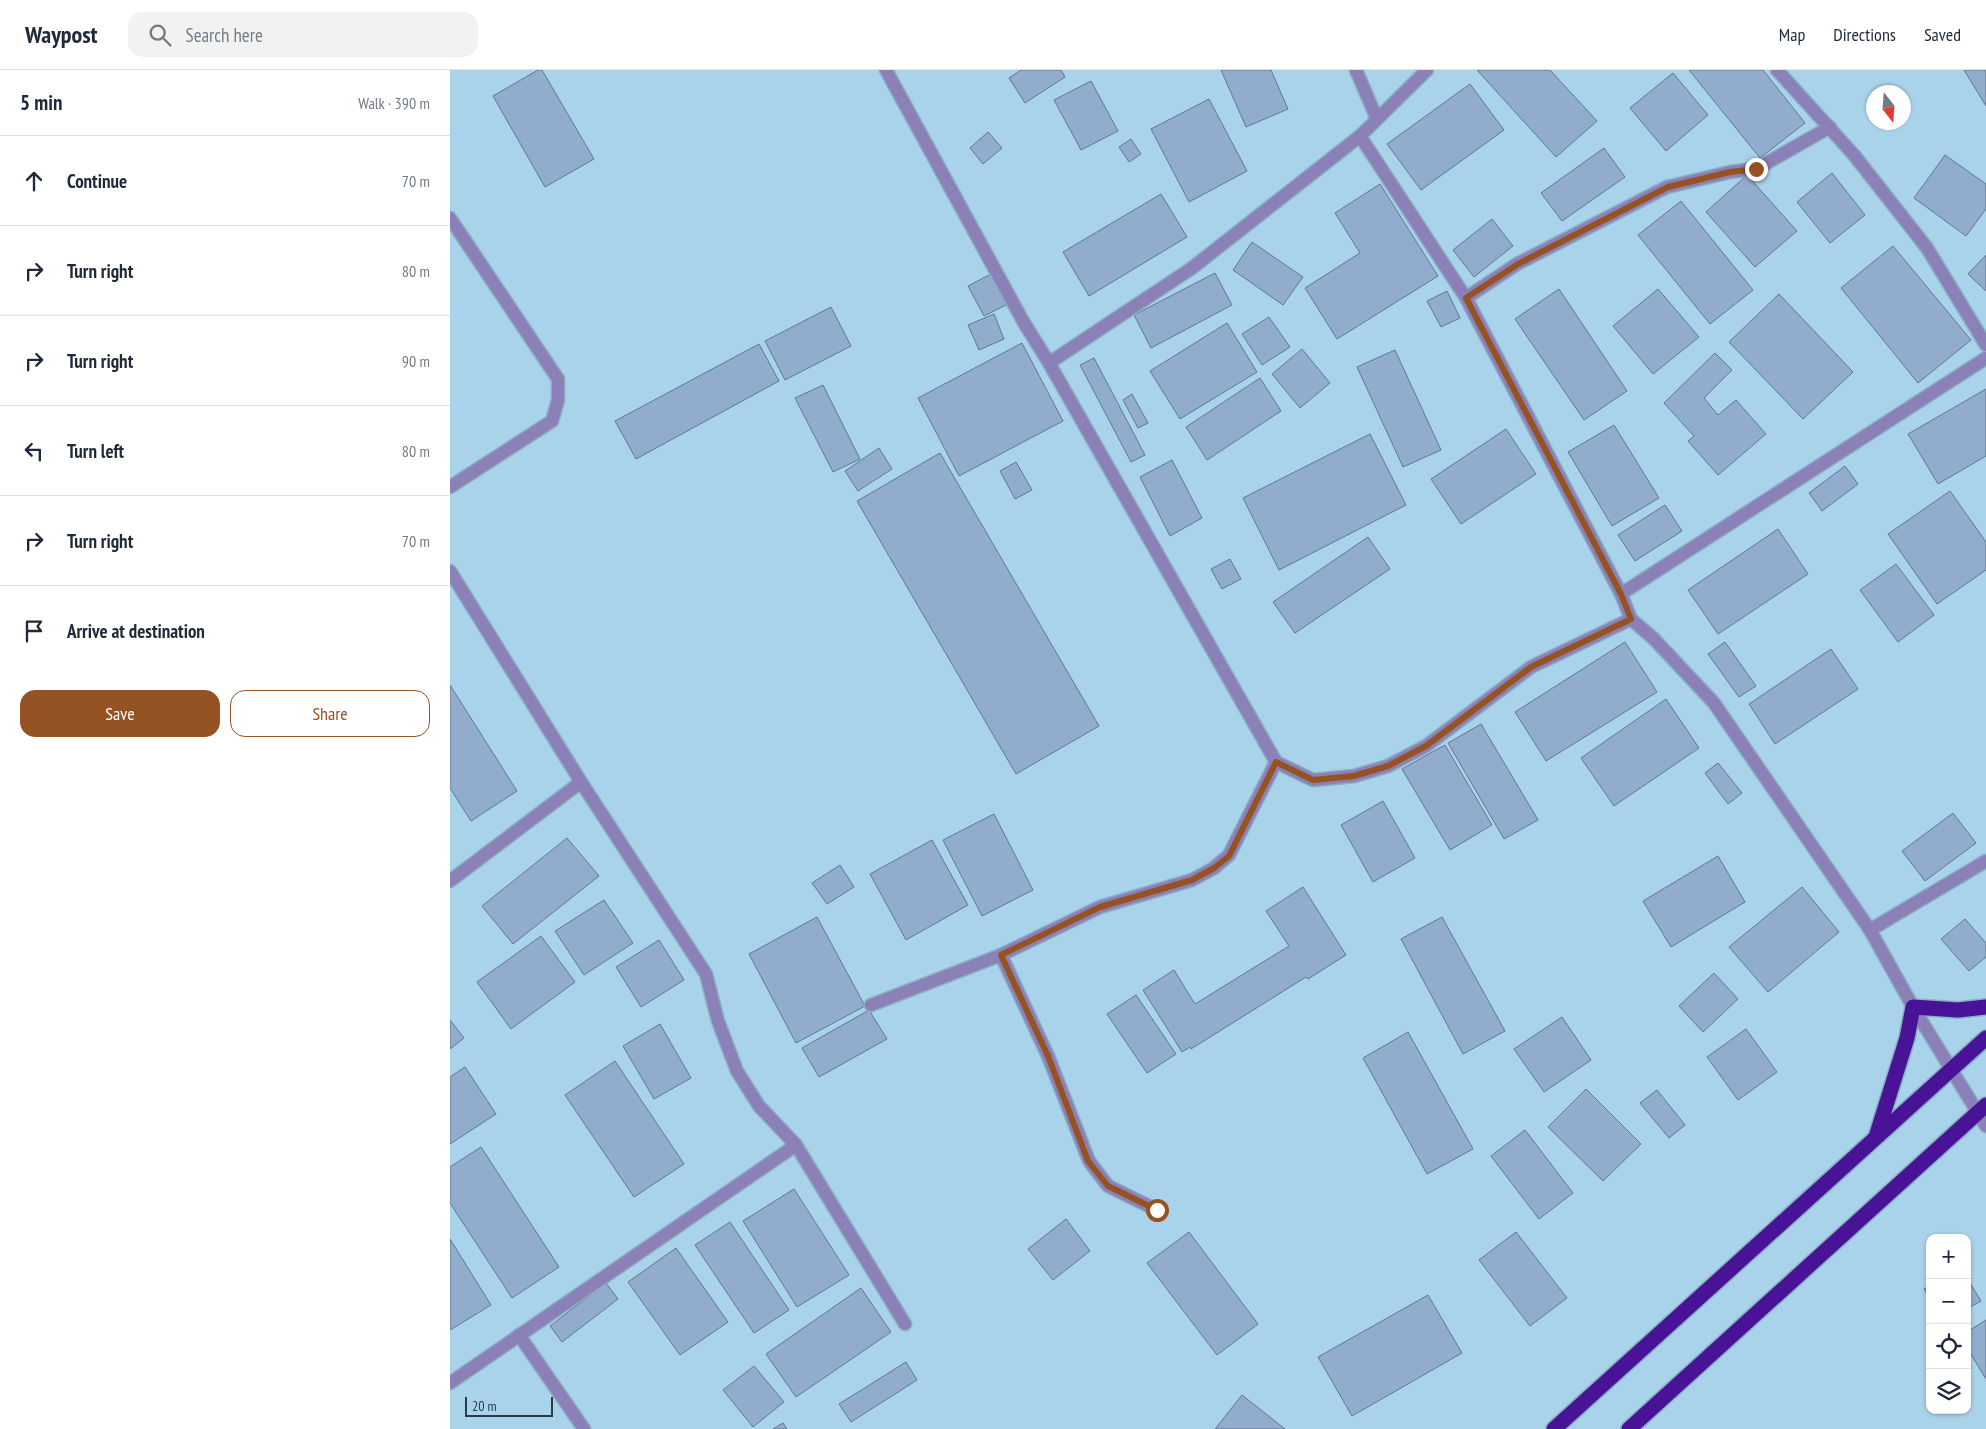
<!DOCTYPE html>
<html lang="en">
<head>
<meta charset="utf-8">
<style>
	body { margin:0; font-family:"PT Sans Narrow",sans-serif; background:#f2f2f3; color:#1f2937 }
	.controls { position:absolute; right:15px; bottom:15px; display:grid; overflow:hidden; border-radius:10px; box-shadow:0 1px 4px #0004 }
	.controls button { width:45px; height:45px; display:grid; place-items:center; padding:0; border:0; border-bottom:1px solid #e0e1e3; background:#fff; color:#1f2937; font:25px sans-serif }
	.compass { position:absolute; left:1416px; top:15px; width:45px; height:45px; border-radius:50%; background:#fff; box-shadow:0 1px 4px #0004; rotate:163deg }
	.scale { position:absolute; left:15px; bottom:12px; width:88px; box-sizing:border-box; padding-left:5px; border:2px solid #2b3c46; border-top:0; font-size:14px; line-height:18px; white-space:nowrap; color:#2b3c46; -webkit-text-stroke:4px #a9d3eb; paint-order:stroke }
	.stop { position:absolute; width:15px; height:15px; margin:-11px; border:4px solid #955223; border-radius:50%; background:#fff }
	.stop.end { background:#955223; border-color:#fff; box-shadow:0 1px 5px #0008 }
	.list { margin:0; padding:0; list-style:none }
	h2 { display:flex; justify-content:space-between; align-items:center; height:65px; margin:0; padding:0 20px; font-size:21px }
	h2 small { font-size:16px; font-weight:400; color:#747a83 }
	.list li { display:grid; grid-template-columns:32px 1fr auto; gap:15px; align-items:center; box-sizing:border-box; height:90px; padding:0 20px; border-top:1px solid #e0e1e3 }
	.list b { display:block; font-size:19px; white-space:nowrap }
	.list em { font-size:16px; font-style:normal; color:#747a83 }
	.actions { display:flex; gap:10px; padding:15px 20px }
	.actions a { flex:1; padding:11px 0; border:1px solid #955223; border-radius:15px; text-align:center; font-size:18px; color:#955223 }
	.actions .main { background:#955223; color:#fff }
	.icon { flex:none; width:28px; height:28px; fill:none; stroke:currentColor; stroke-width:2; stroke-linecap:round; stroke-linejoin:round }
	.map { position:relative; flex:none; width:1536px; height:1359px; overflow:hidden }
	header { display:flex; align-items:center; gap:30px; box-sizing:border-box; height:70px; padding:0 25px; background:#fff; border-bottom:1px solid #e0e1e3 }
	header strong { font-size:24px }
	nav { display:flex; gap:28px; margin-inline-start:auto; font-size:18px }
	.search { width:350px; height:45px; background:#f2f2f3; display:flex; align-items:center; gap:12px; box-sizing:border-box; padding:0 18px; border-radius:15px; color:#747a83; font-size:19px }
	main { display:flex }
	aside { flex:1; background:#fff }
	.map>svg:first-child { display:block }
	.building { fill:#91accc; stroke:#5e7895 }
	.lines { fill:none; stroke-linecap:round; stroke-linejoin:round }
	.minor-casing { stroke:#8bafc3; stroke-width:15 }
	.highway-casing { stroke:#8bafc3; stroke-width:18 }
	.minor { stroke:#8b80b8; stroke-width:12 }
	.highway { stroke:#481396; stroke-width:15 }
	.route { stroke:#955223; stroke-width:6 }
</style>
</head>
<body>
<header>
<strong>Waypost</strong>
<div class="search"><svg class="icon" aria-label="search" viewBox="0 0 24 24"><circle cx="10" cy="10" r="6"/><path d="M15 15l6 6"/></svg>Search here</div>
<nav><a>Map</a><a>Directions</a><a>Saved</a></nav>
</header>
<main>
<aside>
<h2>5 min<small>Walk · 390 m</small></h2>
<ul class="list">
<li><svg class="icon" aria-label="ahead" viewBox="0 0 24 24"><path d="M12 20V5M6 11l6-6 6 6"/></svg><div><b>Continue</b></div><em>70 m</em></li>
<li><svg class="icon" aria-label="right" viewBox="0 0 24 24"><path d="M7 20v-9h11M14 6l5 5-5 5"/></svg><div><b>Turn right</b></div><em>80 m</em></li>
<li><svg class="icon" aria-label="right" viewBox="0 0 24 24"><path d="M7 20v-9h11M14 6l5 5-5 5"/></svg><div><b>Turn right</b></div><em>90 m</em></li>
<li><svg class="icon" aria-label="left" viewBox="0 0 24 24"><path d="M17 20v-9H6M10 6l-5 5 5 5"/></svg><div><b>Turn left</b></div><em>80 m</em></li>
<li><svg class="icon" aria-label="right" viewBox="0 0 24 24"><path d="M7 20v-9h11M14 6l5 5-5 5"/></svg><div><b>Turn right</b></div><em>70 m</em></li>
<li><svg class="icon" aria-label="arrive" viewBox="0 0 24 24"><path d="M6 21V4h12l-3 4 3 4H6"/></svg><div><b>Arrive at destination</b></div></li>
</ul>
<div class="actions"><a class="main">Save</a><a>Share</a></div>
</aside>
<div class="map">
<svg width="1536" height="1359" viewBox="0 0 1536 1359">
	<rect width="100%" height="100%" fill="#a9d3eb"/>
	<g class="building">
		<path d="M88,0H92L144,89L95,117L43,26Z"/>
		<path d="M571,0H611L615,7L575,33L559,8Z"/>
		<path d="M771,0H821L838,39L796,57Z"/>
		<path d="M1027,0H1100L1147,51L1106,87Z"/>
		<path d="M1239,0H1313L1355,53L1310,88Z"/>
		<path d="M1514,0H1536V36Z"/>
		<path d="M1223,3L1258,45L1216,81L1180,38Z"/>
		<path d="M641,11L668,61L631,80L604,30Z"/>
		<path d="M1020,14L1054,60L971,120L937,74Z"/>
		<path d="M759,29L797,101L739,132L701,59Z"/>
		<path d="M538,62L552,78L533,94L520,78Z"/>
		<path d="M681,69L691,84L679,92L669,77Z"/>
		<path d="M1154,78L1175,107L1112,151L1091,123Z"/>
		<path d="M1495,85L1536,114V139L1516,166L1464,128Z"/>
		<path d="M1382,103L1415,145L1380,173L1347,132Z"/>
		<path d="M1297,105L1347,161L1305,197L1256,142Z"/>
		<path d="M930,114L988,206L887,269L855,218L910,183L885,143Z"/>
		<path d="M711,124L737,167L639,226L613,182Z"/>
		<path d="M1231,131L1303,220L1260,254L1188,165Z"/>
		<path d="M1042,149L1063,176L1024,207L1003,180Z"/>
		<path d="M802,172L853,207L833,235L783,200Z"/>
		<path d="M1443,176L1521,270L1468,313L1391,218Z"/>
		<path d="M1536,185V221L1518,204Z"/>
		<path d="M765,203L782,235L701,278L684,245Z"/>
		<path d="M541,204L556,235L534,246L518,216Z"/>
		<path d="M1109,219L1177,321L1134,350L1065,249Z"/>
		<path d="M1208,219L1249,267L1203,304L1163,256Z"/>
		<path d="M997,221L1010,248L991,257L977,231Z"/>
		<path d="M1329,224L1403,302L1353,349L1279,272Z"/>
		<path d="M381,237L401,276L335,310L315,271Z"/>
		<path d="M544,244L554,269L529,280L518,255Z"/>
		<path d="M819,247L840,277L812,295L792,264Z"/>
		<path d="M777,253L807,302L730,349L700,301Z"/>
		<path d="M572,273L613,351L509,406L468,328Z"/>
		<path d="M309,274L329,311L186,389L165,351Z"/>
		<path d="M852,279L880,313L850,338L822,304Z"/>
		<path d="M945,280L991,380L953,397L907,297Z"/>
		<path d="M1265,283L1282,300L1254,328L1268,345L1286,330L1316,364L1268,405L1238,371L1244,366L1214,333Z"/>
		<path d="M644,288L695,385L681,392L630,295Z"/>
		<path d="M810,308L831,341L757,390L736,357Z"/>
		<path d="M373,315L410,389L383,402L345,328Z"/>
		<path d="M1536,319V386L1488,414L1458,364Z"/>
		<path d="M682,324L698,353L688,358L673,330Z"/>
		<path d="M1164,355L1209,428L1162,456L1118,382Z"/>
		<path d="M1056,359L1086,404L1011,454L981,409Z"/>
		<path d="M920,364L956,435L829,500L793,428Z"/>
		<path d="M429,378L442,399L408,421L395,401Z"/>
		<path d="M490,383L649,656L566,704L407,431Z"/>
		<path d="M722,390L752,448L720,466L690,407Z"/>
		<path d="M566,392L582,420L565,429L550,401Z"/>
		<path d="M1395,396L1408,414L1372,441L1359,423Z"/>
		<path d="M1500,421L1536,472V500L1487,534L1438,464Z"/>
		<path d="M1215,435L1232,461L1185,491L1168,465Z"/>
		<path d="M1328,459L1358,504L1268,564L1238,520Z"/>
		<path d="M918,467L940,499L845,563L823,532Z"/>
		<path d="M780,489L791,509L772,519L761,499Z"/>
		<path d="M1446,494L1484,545L1448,572L1410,520Z"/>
		<path d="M1175,572L1207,622L1096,691L1065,642Z"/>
		<path d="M1275,572L1306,616L1289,627L1258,584Z"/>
		<path d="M1381,579L1408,619L1325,674L1299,634Z"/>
		<path d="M0,615L67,721L21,751L0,718Z"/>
		<path d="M1216,629L1249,678L1164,736L1131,688Z"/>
		<path d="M1031,654L1088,750L1054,769L998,673Z"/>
		<path d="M995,675L1042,755L1000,780L952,699Z"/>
		<path d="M1268,693L1292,723L1278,734L1255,703Z"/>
		<path d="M933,731L965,788L923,812L891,755Z"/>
		<path d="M1503,743L1526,773L1475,811L1452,781Z"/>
		<path d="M544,744L583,820L532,846L493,770Z"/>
		<path d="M117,768L149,806L63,874L32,836Z"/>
		<path d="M482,770L518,835L456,870L420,804Z"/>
		<path d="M1268,786L1295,832L1221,877L1193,831Z"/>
		<path d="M390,795L404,817L377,834L362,813Z"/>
		<path d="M853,817L896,885L858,909L856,907L741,979L740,977L732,982L693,920L724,900L745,934L839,876L816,841Z"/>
		<path d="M1352,817L1389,862L1318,922L1279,877Z"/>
		<path d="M154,830L183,873L134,905L105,861Z"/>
		<path d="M367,847L415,936L346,973L299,884Z"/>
		<path d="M992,847L1055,961L1013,984L951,869Z"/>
		<path d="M1515,849L1536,873V887L1519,901L1491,869Z"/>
		<path d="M91,866L125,912L61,959L27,912Z"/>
		<path d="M209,870L234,910L191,937L166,897Z"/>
		<path d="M1264,903L1288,929L1253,962L1229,936Z"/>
		<path d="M686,925L726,984L697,1003L657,944Z"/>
		<path d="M419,940L437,969L369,1007L352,978Z"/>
		<path d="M1112,947L1141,990L1094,1022L1064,979Z"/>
		<path d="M0,950L14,968L0,979Z"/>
		<path d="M210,954L241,1008L204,1029L173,976Z"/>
		<path d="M1296,959L1327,1002L1288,1030L1257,987Z"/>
		<path d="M958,962L1023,1079L977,1104L913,988Z"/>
		<path d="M165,991L234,1094L184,1127L115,1025Z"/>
		<path d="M15,997L46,1044L0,1074V1007Z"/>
		<path d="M1136,1019L1191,1074L1153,1111L1098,1057Z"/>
		<path d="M1207,1020L1235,1055L1219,1068L1190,1033Z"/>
		<path d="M1075,1060L1123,1123L1089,1149L1041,1086Z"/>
		<path d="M31,1077L109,1197L62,1228L0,1133V1097Z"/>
		<path d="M344,1119L399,1205L347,1237L293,1151Z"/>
		<path d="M616,1149L640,1181L603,1210L578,1179Z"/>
		<path d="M280,1152L339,1240L304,1263L245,1175Z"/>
		<path d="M739,1162L808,1254L767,1285L697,1193Z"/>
		<path d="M1066,1162L1117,1228L1080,1256L1029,1190Z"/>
		<path d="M0,1169L41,1235L0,1260Z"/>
		<path d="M226,1178L278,1252L230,1285L178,1212Z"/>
		<path d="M1517,1208L1531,1231L1517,1239Z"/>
		<path d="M156,1213L168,1229L112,1272L100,1256Z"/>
		<path d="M1480,1215V1229L1474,1219Z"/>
		<path d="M411,1218L441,1262L346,1327L316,1284Z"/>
		<path d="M978,1225L1012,1283L902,1346L868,1287Z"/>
		<path d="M1536,1250V1309L1517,1278V1262Z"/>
		<path d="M456,1292L467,1310L401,1352L389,1334Z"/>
		<path d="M304,1296L334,1332L303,1357L273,1320Z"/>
		<path d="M792,1325L835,1359H765Z"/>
		<path d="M333,1353L337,1359H323Z"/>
	</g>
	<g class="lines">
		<g class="minor-casing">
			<g id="minor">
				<path d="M436,0L573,251L599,293L826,692L863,710L904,706L938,696L976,676L1081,597L1181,549"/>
				<path d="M906,0L927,49"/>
				<path d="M1327,0L1404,85L1477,178L1536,275"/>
				<path d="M910,66L1016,228L1171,524L1181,549L1204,569L1264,633L1420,860L1463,937L1536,1056"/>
				<path d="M0,148L108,309V330L102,351L0,417"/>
				<path d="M1016,228L1067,194L1217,117L1280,102L1306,99L1380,57"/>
				<path d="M599,293L742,198L910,66L977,0"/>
				<path d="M0,501L131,712L256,904L268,951L287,1001L309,1036L346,1075L455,1254"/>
				<path d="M1171,524L1536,288"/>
				<path d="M0,811L131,712"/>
				<path d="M1420,860L1536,791"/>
				<path d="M551,885L598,986L639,1091L658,1116L707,1140"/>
				<path d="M421,935L551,885L650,837L742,810L764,798L779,785L826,692"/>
				<path d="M69,1265L134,1359"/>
				<path d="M0,1313L346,1075"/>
			</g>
		</g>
		<g class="highway-casing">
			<g id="highway">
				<path d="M1426,1067L1457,968L1463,937L1508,940L1536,937"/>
				<path d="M1104,1359L1536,968"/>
				<path d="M1179,1359L1536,1035"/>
			</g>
		</g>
		<use href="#minor" class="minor"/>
		<use href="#highway" class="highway"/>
	</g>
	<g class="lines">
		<path class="route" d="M707,1140L658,1116L638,1091L598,986L551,885L650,837L742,810L764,798L779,786L826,692L863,710L904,706L938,696L976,676L1081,597L1181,549L1171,524L1016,228L1068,194L1218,117L1280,102L1306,99"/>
	</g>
</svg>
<div class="controls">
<button>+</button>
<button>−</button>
<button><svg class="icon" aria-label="locate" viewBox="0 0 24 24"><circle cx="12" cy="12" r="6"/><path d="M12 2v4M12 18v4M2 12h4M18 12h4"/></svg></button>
<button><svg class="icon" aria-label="layers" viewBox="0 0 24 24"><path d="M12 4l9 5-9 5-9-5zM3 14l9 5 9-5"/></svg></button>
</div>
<svg class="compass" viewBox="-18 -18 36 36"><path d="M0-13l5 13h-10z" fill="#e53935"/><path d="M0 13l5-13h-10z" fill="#747a83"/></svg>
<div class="scale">20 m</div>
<div class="stop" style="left:707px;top:1140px"></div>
<div class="stop end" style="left:1306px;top:99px"></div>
</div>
</main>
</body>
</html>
